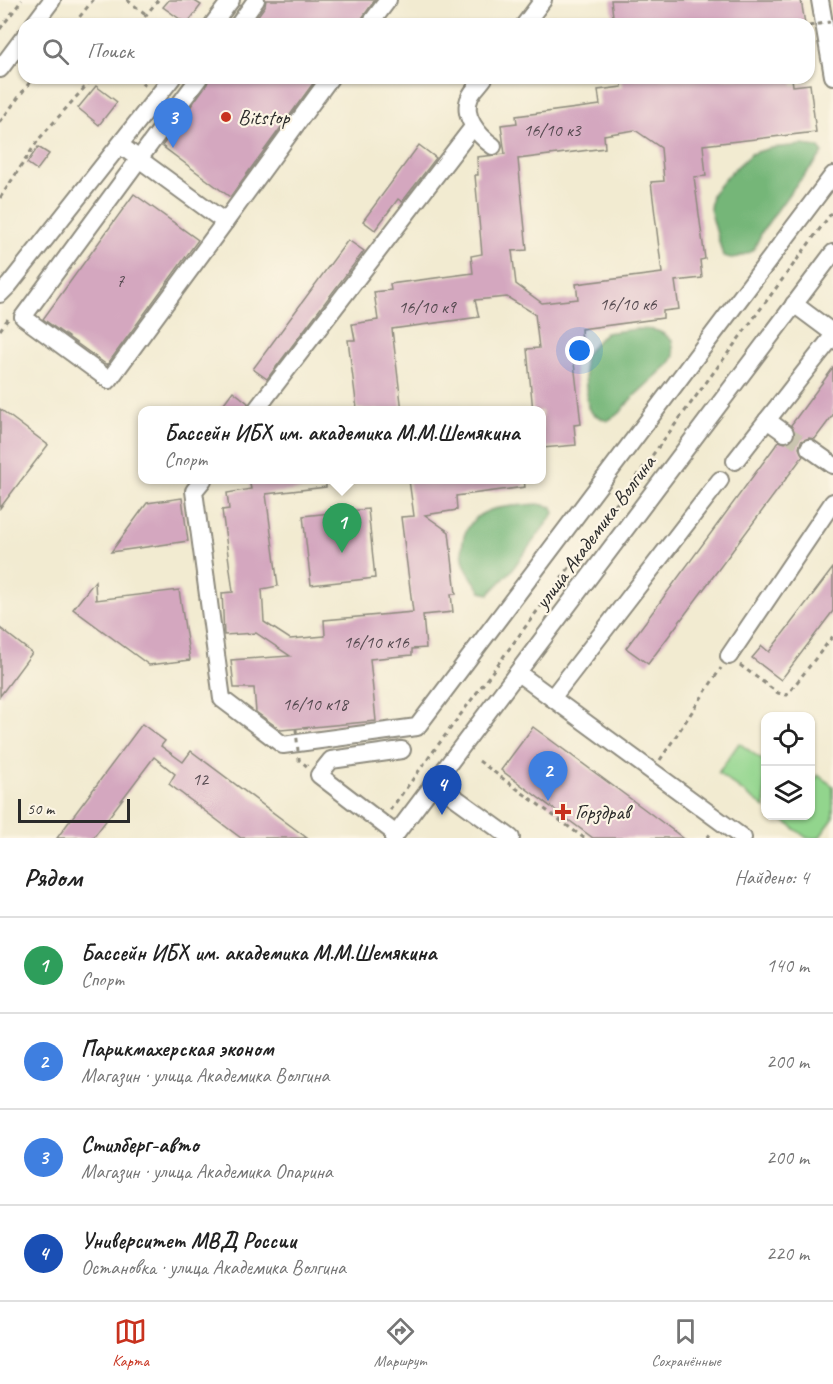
<!DOCTYPE html>
<html lang="ru">
<head>
<meta charset="utf-8">
<style>
	body { margin:0; font-family:Caveat,sans-serif; background:#f2f2f2; color:#222 }
	.controls { position:absolute; right:18px; bottom:18px; display:grid; overflow:hidden; border-radius:12px; box-shadow:0 2px 4px #0004 }
	.controls button { width:54px; height:54px; display:grid; place-items:center; padding:0; border:0; border-bottom:2px solid #e0e0e0; background:#fff; color:#222; font:30px sans-serif }
	.scale { position:absolute; left:18px; bottom:15px; width:112px; box-sizing:border-box; padding-left:6px; border:3px solid #2b2b2b; border-top:0; font-size:16px; line-height:21px; white-space:nowrap; color:#2b2b2b; -webkit-text-stroke:4px #fcf5e5; paint-order:stroke }
	.you { position:absolute; left:580px; top:351px; width:21px; height:21px; margin:-15px; border:4px solid #fff; border-radius:50%; background:#1a73e8; box-shadow:0 0 0 9px #1a73e833 }
	.badge { display:grid; place-items:center; width:39px; height:39px; border-radius:50%; background:#c8321e; color:#fff; font-size:20px; font-weight:700 }
	.pin { position:absolute; translate:-50% -50px; filter:drop-shadow(0 2px 3px #0008) }
	.pin::after { content:''; position:absolute; top:32px; width:21px; height:18px; background:inherit; clip-path:polygon(0 0,100% 0,50% 100%) }
	.popup { position:absolute; left:138px; top:406px; width:408px; height:78px; box-sizing:border-box; display:grid; place-content:center; border-radius:12px; background:#fff; filter:drop-shadow(0 2px 4px #0005); font-size:20px; white-space:nowrap; color:#767676 }
	.popup b { font-size:22px; color:#222 }
	.popup::after { content:''; position:absolute; left:50%; top:100%; margin-left:-12px; border:12px solid transparent; border-top-color:#fff }
	.list { margin:0; padding:0; list-style:none }
	h2 { display:flex; justify-content:space-between; align-items:center; height:78px; margin:0; padding:0 24px; font-size:26px }
	h2 small { font-size:20px; font-weight:400; color:#767676 }
	.list li { display:grid; grid-template-columns:39px 1fr auto; gap:18px; align-items:center; box-sizing:border-box; height:96px; padding:0 24px; border-top:2px solid #e0e0e0 }
	.list b { display:block; font-size:22px; white-space:nowrap }
	.list p { margin:0; font-size:20px; white-space:nowrap; color:#767676 }
	.list em { font-size:20px; font-style:normal; color:#767676 }
	.icon { flex:none; width:33px; height:33px; fill:none; stroke:currentColor; stroke-width:2; stroke-linecap:round; stroke-linejoin:round }
	.map { position:relative; flex:none; width:833px; height:838px; overflow:hidden }
	.search { position:absolute; background:#fff; box-shadow:0 2px 4px #0004; left:18px; right:18px; top:18px; height:66px; display:flex; align-items:center; gap:15px; box-sizing:border-box; padding:0 21px; border-radius:18px; color:#767676; font-size:22px }
	.sheet { height:462px; background:#fff }
	nav { display:flex; justify-content:space-around; align-items:center; box-sizing:border-box; height:84px; border-top:2px solid #e0e0e0; background:#fff; font-size:16px; color:#767676 }
	nav a { display:grid; justify-items:center; gap:3px }
	nav .on { color:#c8321e }
	.map>svg:first-child { display:block }
	.green { fill:#92d58d; stroke:#5e805c; stroke-width:1.5 }
	.forest { fill:#75b678; stroke:#507052; stroke-width:1.5 }
	.building { fill:#d4a7bf; fill-rule:evenodd }
	.lines { fill:none; stroke-linecap:round; stroke-linejoin:round }
	.minor-tunnel { stroke:#cac5b0; stroke-width:16; stroke-dasharray:16 8; stroke-linecap:butt }
	.minor-casing { stroke:#8e8b7e; stroke-width:20 }
	.path { stroke:#8e8b7e; stroke-width:3; stroke-dasharray:4.5 4.5; stroke-linecap:butt }
	.minor { stroke:#fff; stroke-width:16 }
	.path-bridge { stroke:#8e8b7e; stroke-width:3; stroke-dasharray:4.5 4.5; stroke-linecap:butt }
	.poi-dot { fill:#c8321e; stroke:#fcf5e5; stroke-width:2 }
	.labels { text-anchor:middle; dominant-baseline:central; stroke-width:4.5; stroke-linejoin:round; paint-order:stroke }
	.number-label { font-size:18px; fill:#554a50 }
	.poi-label { font-size:21px; fill:#2b2b2b; stroke:#fcf5e5; text-anchor:start }
	.street-label { font-size:21px; fill:#2b2b2b; stroke:#fcf5e5 }
</style>
</head>
<body>
<div class="map">
<svg width="833" height="838" viewBox="0 0 833 838">
	<rect width="100%" height="100%" fill="#fcf5e5"/>
	<filter id="ink" filterUnits="userSpaceOnUse"><feTurbulence type="fractalNoise" baseFrequency=".0167" numOctaves="2"/><feDisplacementMap in="SourceGraphic" scale="12" xChannelSelector="R" yChannelSelector="G"/><feConvolveMatrix kernelMatrix="1 2 1 2 8 2 1 2 1" color-interpolation-filters="sRGB"/></filter>
	<filter id="wash" filterUnits="userSpaceOnUse"><feTurbulence type="fractalNoise" baseFrequency=".008" numOctaves="4" result="noise"/><feDisplacementMap in="SourceGraphic" scale="24" xChannelSelector="R" yChannelSelector="G"/><feGaussianBlur stdDeviation="1.35" result="paint"/><feColorMatrix in="noise" values="0 0 0 0 0 0 0 0 0 0 0 0 0 0 0 0 0 1.4 0 .05"/><feComposite in="paint" operator="in"/></filter>
	<g filter="url(#wash)">
		<rect width="100%" height="100%" fill="#f2ebd1"/>
		<g class="green">
			<path d="M739,743L765,762V808L718,773Z"/>
			<path d="M818,775L833,786V819L819,838H807L784,821L789,816H810L811,786Z"/>
		</g>
		<g class="forest">
			<path d="M803,145L818,147L823,153L791,191L763,230L753,251L738,257L731,258L723,256L710,209L712,194L727,176L751,154L770,148Z"/>
			<path d="M636,329C652,329 661,329 672,341L674,356L670,363L630,400L620,413L607,421L593,414L588,408L584,364L585,356L589,350L605,333Z"/>
			<path d="M538,504L552,507L554,513L511,571L489,594L481,592C477,584 470,577 466,568C461,557 461,542 466,531C480,503 511,507 538,504Z"/>
		</g>
		<g id="blocks">
			<g class="building">
				<path d="M169,0H193L201,5L187,24L163,7Z"/>
				<path d="M266,0H375L362,18L360,24H252L265,6Z"/>
				<path d="M611,0H801L805,24H614Z"/>
				<path d="M209,78H317L230,197L162,146L207,84Z"/>
				<path d="M621,78H792L793,86L810,84L816,132L703,145L706,176L694,177L705,259L700,260L702,278L675,281L679,309L663,311V318L581,329L582,344L572,345L581,424L574,425L576,445L542,448V411H533L527,349L539,348L535,314L507,297L475,300L479,317L392,329L402,411L357,409L348,340H355L352,324L378,320L374,292L391,290L390,284L473,273L471,256L482,254L475,175H478L477,157L505,154L501,125L517,123L516,116L600,105L598,90L622,87ZM635,130L661,148L664,181L651,182L662,273L576,284L578,299L542,303L516,284L512,251L527,250L518,159L605,148L604,135Z"/>
				<path d="M96,86L117,102L99,125L78,108Z"/>
				<path d="M419,145L436,158L402,202L398,199L375,230L363,221Z"/>
				<path d="M38,147L49,154L37,170L27,163Z"/>
				<path d="M134,194L198,240L107,365L43,319Z"/>
				<path d="M348,240L364,251L267,379L253,369Z"/>
				<path d="M833,368V415L815,439L809,438L801,441L799,448L803,456L648,664L626,648L779,441L785,443L793,440L795,433L791,425Z"/>
				<path d="M233,391L248,403L246,411H218Z"/>
				<path d="M0,409L48,445L0,508Z"/>
				<path d="M249,480H326V487L266,494L278,586L262,589L264,622L290,639L325,636L324,620L413,612L401,517L414,516L409,480H524L525,487L456,496L457,510L425,515L449,532L456,594H451L453,612L423,615L426,648L412,649V655L370,659L376,721L281,730L256,712L254,688H234L231,660L290,656L256,633L224,635L222,593L233,592L222,510L229,509L227,493L251,489Z"/>
				<path d="M182,498L188,541L111,552L147,503Z"/>
				<path d="M368,509L375,578L311,585L303,516Z"/>
				<path d="M833,568V611L781,680L752,658L762,646L769,652Z"/>
				<path d="M95,581L96,600L179,590L190,660L149,665L73,609Z"/>
				<path d="M0,628L32,653L0,696Z"/>
				<path d="M142,724L165,741L161,746L183,762L191,751L307,838H241L169,784L175,774L154,757L93,838H57Z"/>
				<path d="M533,727L643,808L683,838H593L501,770Z"/>
			</g>
		</g>
	</g>
	<g filter="url(#ink)">
		<use href="#blocks" fill-opacity="0" stroke="#8e8b7e" stroke-width="1.5"/>
		<g class="lines">
			<path class="minor-tunnel" d="M785,433L809,448"/>
			<g class="minor-casing">
				<g id="minor">
					<path d="M820,0L833,76"/>
					<path d="M34,24L52,0"/>
					<path d="M213,24L231,0"/>
					<path d="M239,24L256,0"/>
					<path d="M370,24L388,0"/>
					<path d="M525,24L543,0"/>
					<path d="M0,69L24,37"/>
					<path d="M199,78L139,159L225,222L330,78"/>
					<path d="M484,78C480,84 472,91 470,97C461,116 479,136 493,146"/>
					<path d="M120,145L139,159L23,317L109,380L225,222"/>
					<path d="M0,294L9,285L172,78"/>
					<path d="M794,304L833,333"/>
					<path d="M256,410L473,127"/>
					<path d="M767,420L785,433"/>
					<path d="M809,448L833,465"/>
					<path d="M735,461L833,336"/>
					<path d="M203,480L194,491L222,699L283,745L417,727L833,175"/>
					<path d="M729,656L833,502"/>
					<path d="M518,673L743,838"/>
					<path d="M552,698L720,480"/>
					<path d="M435,783L511,838"/>
					<path d="M396,834L319,775L331,760L402,750"/>
					<path d="M393,838L833,253"/>
				</g>
			</g>
			<g class="path">
				<path d="M127,0L147,15"/>
				<path d="M74,24L93,0"/>
				<path d="M139,24L158,0"/>
				<path d="M0,29L22,0"/>
				<path d="M134,78L147,87"/>
				<path d="M0,122L33,78"/>
				<path d="M0,198L39,139L93,78"/>
				<path d="M0,330L8,319"/>
				<path d="M740,665L778,693L787,695L833,636"/>
				<path d="M299,757V760L308,767"/>
				<path d="M660,760L721,668"/>
				<path d="M479,761L584,838"/>
				<path d="M390,810L833,211"/>
				<path d="M707,838L712,832"/>
			</g>
			<use href="#minor" class="minor"/>
			<g class="path-bridge">
				<path d="M809,26L830,22"/>
				<path d="M296,729L298,751"/>
			</g>
		</g>
	</g>
	<g class="poi-dot">
		<circle cx="226" cy="117" r="6"/>
		<path d="M560 803h6v6h6v6h-6v6h-6v-6h-6v-6h6z"/>
	</g>
	<g class="labels">
		<g class="number-label">
			<text x="552" y="130">16/10 к3</text>
			<text x="120" y="281">7</text>
			<text x="628" y="304">16/10 к6</text>
			<text x="427" y="307">16/10 к9</text>
			<text x="376" y="642">16/10 к16</text>
			<text x="315" y="704">16/10 к18</text>
			<text x="200" y="779">12</text>
		</g>
		<g class="poi-label">
			<text x="238" y="117">Bitstop</text>
			<text x="575" y="812">Горздрав</text>
		</g>
		<g class="street-label">
			<text transform="translate(595 532) rotate(-53)">улица Академика Волгина</text>
		</g>
	</g>
</svg>
<div class="controls">
<button><svg class="icon" aria-label="locate" viewBox="0 0 24 24"><circle cx="12" cy="12" r="6"/><path d="M12 2v4M12 18v4M2 12h4M18 12h4"/></svg></button>
<button><svg class="icon" aria-label="layers" viewBox="0 0 24 24"><path d="M12 4l9 5-9 5-9-5zM3 14l9 5 9-5"/></svg></button>
</div>
<div class="scale">50 m</div>
<div class="you"></div>
<div class="pin badge" style="left:342px;top:553px;background:#2e9e5b">1</div>
<div class="popup"><b>Бассейн ИБХ им. академика М.М.Шемякина</b>Спорт</div>
<div class="pin badge" style="left:548px;top:801px;background:#3f7fe0">2</div>
<div class="pin badge" style="left:173px;top:148px;background:#3f7fe0">3</div>
<div class="pin badge" style="left:442px;top:815px;background:#1a4fb4">4</div>
<div class="search"><svg class="icon" aria-label="search" viewBox="0 0 24 24"><circle cx="10" cy="10" r="6"/><path d="M15 15l6 6"/></svg>Поиск</div>
</div>
<section class="sheet">
<h2>Рядом<small>Найдено: 4</small></h2>
<ul class="list">
<li><span class="badge" style="background:#2e9e5b">1</span><div><b>Бассейн ИБХ им. академика М.М.Шемякина</b><p>Спорт</p></div><em>140 m</em></li>
<li><span class="badge" style="background:#3f7fe0">2</span><div><b>Парикмахерская эконом</b><p>Магазин · улица Академика Волгина</p></div><em>200 m</em></li>
<li><span class="badge" style="background:#3f7fe0">3</span><div><b>Стилберг-авто</b><p>Магазин · улица Академика Опарина</p></div><em>200 m</em></li>
<li><span class="badge" style="background:#1a4fb4">4</span><div><b>Университет МВД России</b><p>Остановка · улица Академика Волгина</p></div><em>220 m</em></li>
</ul>
</section>
<nav>
<a class="on"><svg class="icon" aria-label="map" viewBox="0 0 24 24"><path d="M3 6l6-2 6 2 6-2v14l-6 2-6-2-6 2zM9 4v14M15 6v14"/></svg>Карта</a>
<a><svg class="icon" aria-label="directions" viewBox="0 0 24 24"><path d="M12 3l9 9-9 9-9-9zM9 14v-3h6M13 9l2 2-2 2"/></svg>Маршрут</a>
<a><svg class="icon" aria-label="saved" viewBox="0 0 24 24"><path d="M7 4h10v16l-5-4-5 4z"/></svg>Сохранённые</a>
</nav>
</body>
</html>
